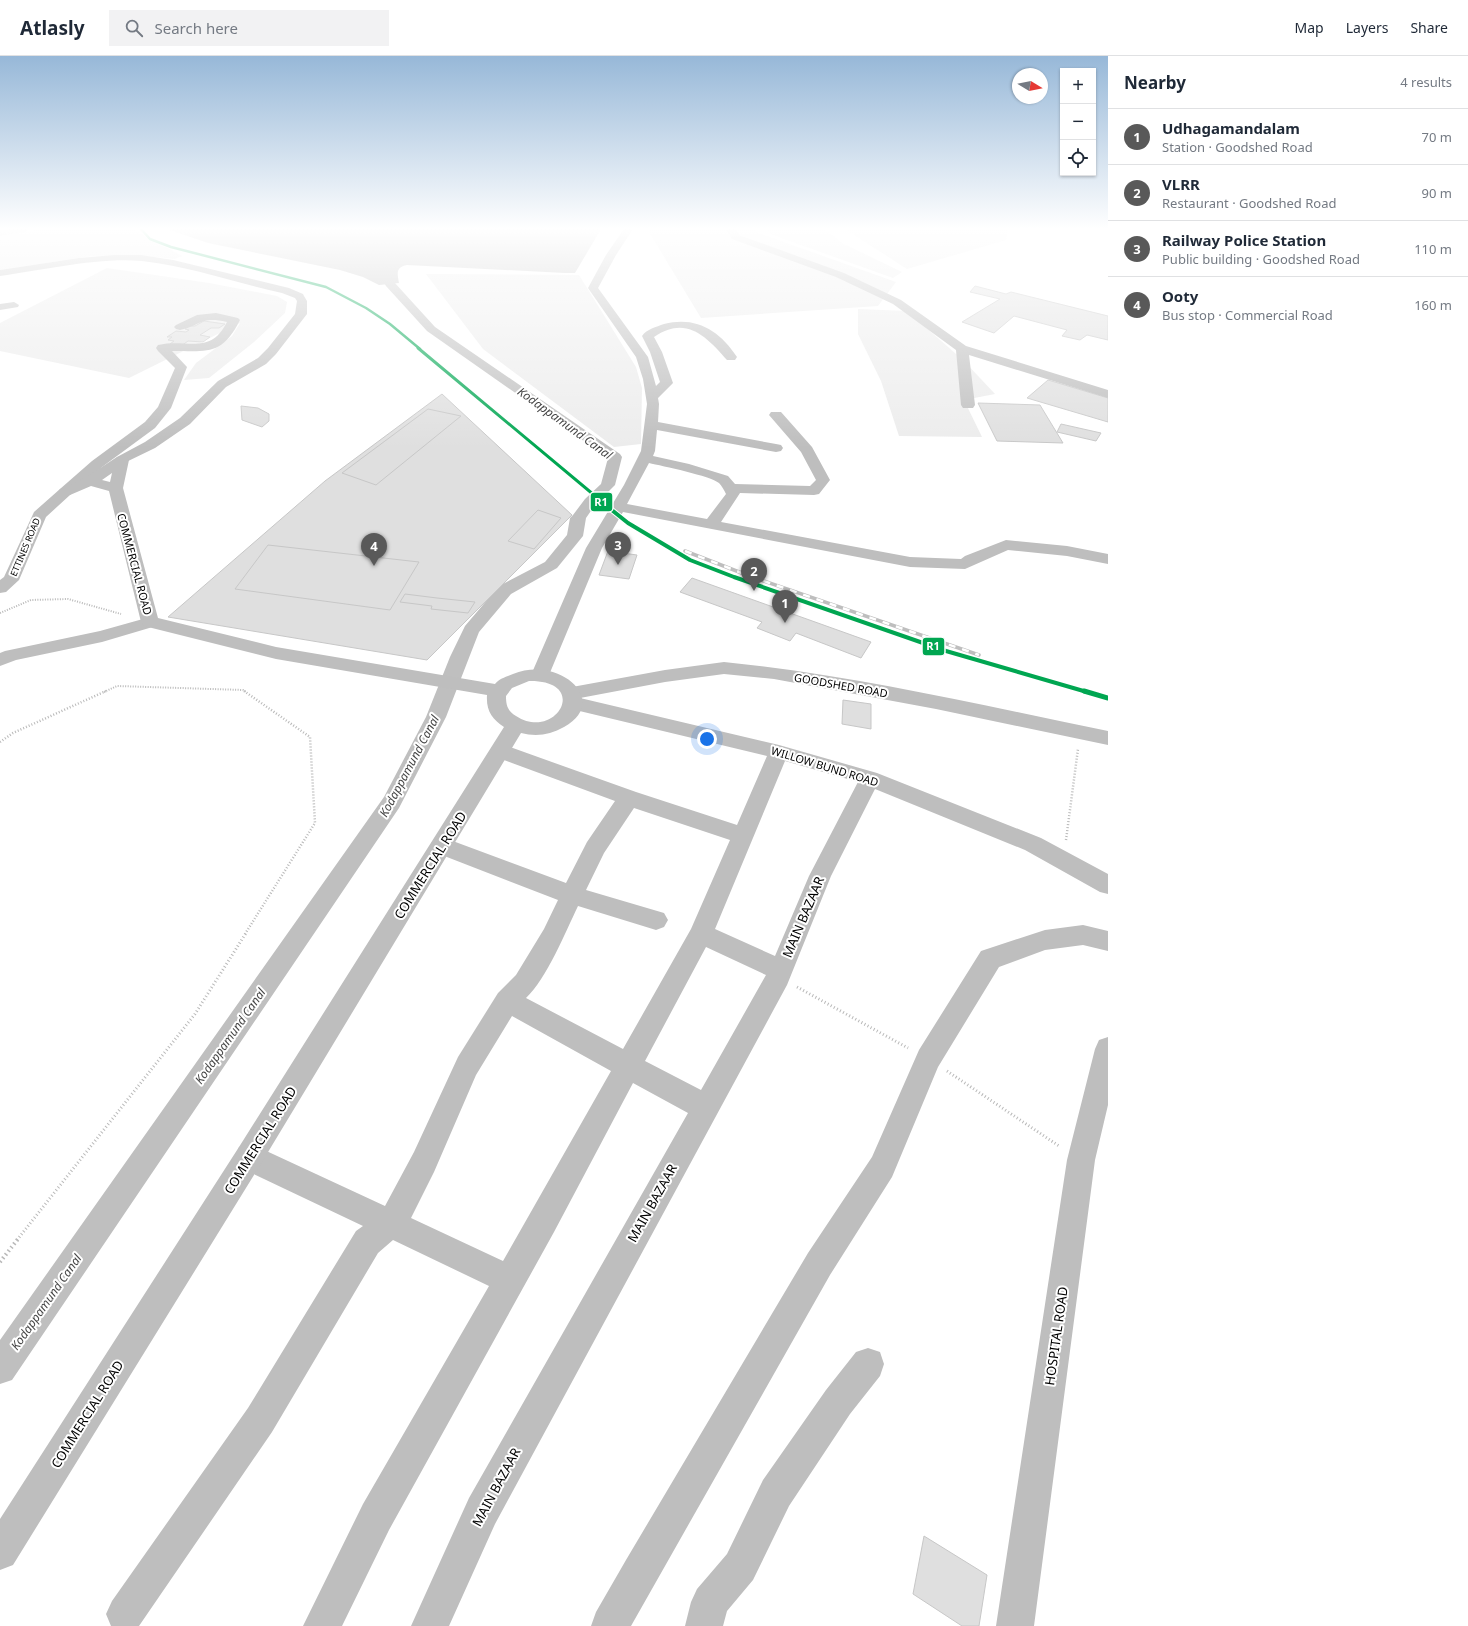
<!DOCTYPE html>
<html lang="en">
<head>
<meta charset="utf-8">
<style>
	body { margin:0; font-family:"Noto Sans",sans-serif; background:#f2f2f3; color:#1f2937 }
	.controls { position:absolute; right:12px; top:12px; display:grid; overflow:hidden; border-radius:0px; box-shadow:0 1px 3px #0004 }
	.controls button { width:36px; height:36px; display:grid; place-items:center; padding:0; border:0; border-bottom:1px solid #e0e1e3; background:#fff; color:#1f2937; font:20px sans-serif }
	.compass { position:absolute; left:1012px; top:12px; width:36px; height:36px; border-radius:50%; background:#fff; box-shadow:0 1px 3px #0004; rotate:100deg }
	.you { position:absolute; left:707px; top:683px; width:14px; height:14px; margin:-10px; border:3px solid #fff; border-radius:50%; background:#1a73e8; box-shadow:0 0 0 6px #1a73e833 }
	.badge { display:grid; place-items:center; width:26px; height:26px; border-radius:50%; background:#595959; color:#fff; font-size:13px; font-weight:700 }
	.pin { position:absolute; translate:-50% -33px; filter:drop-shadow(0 1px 2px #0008) }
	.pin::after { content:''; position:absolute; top:21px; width:14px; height:12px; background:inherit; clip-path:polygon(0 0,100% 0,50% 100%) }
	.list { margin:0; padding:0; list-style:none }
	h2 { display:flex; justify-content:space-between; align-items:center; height:52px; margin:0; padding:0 16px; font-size:17px }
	h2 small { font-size:13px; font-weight:400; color:#747a83 }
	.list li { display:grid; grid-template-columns:26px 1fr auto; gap:12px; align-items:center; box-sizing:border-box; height:56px; padding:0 16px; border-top:1px solid #e0e1e3 }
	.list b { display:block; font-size:15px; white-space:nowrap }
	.list p { margin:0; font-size:13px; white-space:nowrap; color:#747a83 }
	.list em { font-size:13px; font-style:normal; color:#747a83 }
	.icon { flex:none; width:22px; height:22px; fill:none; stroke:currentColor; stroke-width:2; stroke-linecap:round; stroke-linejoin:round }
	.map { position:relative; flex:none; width:1108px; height:1570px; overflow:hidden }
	header { display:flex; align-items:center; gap:24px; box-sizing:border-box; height:56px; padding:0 20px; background:#fff; border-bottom:1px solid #e0e1e3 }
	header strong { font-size:19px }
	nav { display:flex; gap:22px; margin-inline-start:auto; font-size:14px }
	.search { width:280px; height:36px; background:#f2f2f3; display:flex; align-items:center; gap:10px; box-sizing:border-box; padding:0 14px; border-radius:0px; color:#747a83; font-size:15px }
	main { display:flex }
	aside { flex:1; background:#fff }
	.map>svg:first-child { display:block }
	.green { fill:#ececec }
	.water { fill:#bfbfbf }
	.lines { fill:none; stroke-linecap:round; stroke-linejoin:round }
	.canal { fill:#bfbfbf; fill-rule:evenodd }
	.building { fill:#dfdfdf; stroke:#c7c7c7 }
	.path-far3 { stroke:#b9b9b9; stroke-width:2; stroke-dasharray:1 1.5; stroke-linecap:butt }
	.path-far2 { stroke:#b9b9b9; stroke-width:2.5; stroke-dasharray:1 2; stroke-linecap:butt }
	.path-far1 { stroke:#b9b9b9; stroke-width:3; stroke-dasharray:1 2.5; stroke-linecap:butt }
	.path { stroke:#b9b9b9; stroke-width:4; stroke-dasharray:1.5 3; stroke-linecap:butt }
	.minor { fill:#bebebe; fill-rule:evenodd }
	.major { fill:#bebebe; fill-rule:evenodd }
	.rail-far1-casing { stroke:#bebebe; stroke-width:3.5 }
	.rail-casing { stroke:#bebebe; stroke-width:4.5 }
	.rail-far1 { stroke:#fff; stroke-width:2.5; stroke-dasharray:7; stroke-linecap:butt }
	.rail { stroke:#fff; stroke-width:3; stroke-dasharray:8; stroke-linecap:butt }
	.rail-1-far3-casing { stroke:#fff; stroke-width:4 }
	.rail-1-far2-casing { stroke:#fff; stroke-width:5 }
	.rail-1-far1-casing { stroke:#fff; stroke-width:6 }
	.rail-1-casing { stroke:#fff; stroke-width:8 }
	.rail-1-far3 { stroke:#00a651; stroke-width:2.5 }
	.rail-1-far2 { stroke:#00a651; stroke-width:3 }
	.rail-1-far1 { stroke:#00a651; stroke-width:4 }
	.rail-1 { stroke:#00a651; stroke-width:5 }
	.labels { text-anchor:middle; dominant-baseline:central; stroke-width:4; stroke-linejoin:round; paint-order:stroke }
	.far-street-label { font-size:9px; fill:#000; stroke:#fff }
	.street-label { font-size:11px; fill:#000; stroke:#fff }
	.water-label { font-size:12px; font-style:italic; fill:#444; stroke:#fff }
	.near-street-label { font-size:13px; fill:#000; stroke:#fff }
	.line-badge { stroke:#fff; stroke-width:1.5 }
	.badge-label { font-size:11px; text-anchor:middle; font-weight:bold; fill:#fff }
</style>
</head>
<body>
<header>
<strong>Atlasly</strong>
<div class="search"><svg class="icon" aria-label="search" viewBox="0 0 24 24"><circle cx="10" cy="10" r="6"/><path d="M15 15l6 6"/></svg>Search here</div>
<nav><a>Map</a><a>Layers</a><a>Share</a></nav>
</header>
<main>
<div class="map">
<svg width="1108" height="1570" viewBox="0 0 1108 1570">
	<rect width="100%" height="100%" fill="#fff"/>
	<g class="green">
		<path d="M42,173H133L182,200L175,203L134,199L92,200L0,214V180Z"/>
		<path d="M651,173H754L756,176L896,226L878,250L701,262L649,176Z"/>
		<path d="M764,173H825L842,187L902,216L893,222L773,179Z"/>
		<path d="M845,173H1008L1006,184L907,213Z"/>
		<path d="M107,212L209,227L277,240L287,246L285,257L254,286L209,322L184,324L196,307L232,280L240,267L129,322L0,295V267Z"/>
		<path d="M426,218L579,219L636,311L642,332L641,388L614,391L483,293Z"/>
		<path d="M858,253L907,255L964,305L995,338L964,344L982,381L899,380L881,325L858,278Z"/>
	</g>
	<path class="water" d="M167,173H601L575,217H565L407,209C396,211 397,217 399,227L379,229L363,221L340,214L208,187Z"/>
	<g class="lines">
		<path class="canal" d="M377,173H386L382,206L394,226L435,271L620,398L622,401L615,429L595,449L586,462L583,480L557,512L511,538L479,576L446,661L399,752L12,1324L0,1328V1284L384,741L426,661L450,601L465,570L499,530L545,506L567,479L570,462L573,459L585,443L601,428L608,402L427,275L386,230L372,206Z"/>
	</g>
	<g class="building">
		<path d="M975,230L1006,238L1011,236L1108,260V284L1087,279L1080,284L1062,280L1067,274L1014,260L994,277L962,266L1000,243L970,236Z"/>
		<path d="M204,265L225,268L219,272H211L200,279L210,281L203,286L188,285L181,290L170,288L174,285L168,284L172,281H167L176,275L186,276L189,274L185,273L189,270H195Z"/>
		<path d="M1048,324L1108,342V366L1027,342Z"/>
		<path d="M442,338L572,459L427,604L168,561L325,425Z"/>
		<path d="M978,347L1040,349L1063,387L997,385Z"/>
		<path d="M241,350L258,352L269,358V365L262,371L242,364Z"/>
		<path d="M428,353L461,360L376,429L342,417Z"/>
		<path d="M1061,368L1101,377L1096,385L1057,376Z"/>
		<path d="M538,454L561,462L534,493L508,485Z"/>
		<path d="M268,489L419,506L390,554L235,533Z"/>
		<path d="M608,495L637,499L629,523L599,519Z"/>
		<path d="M692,522L871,586L861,602L796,577L790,585L757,572L762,566L680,536Z"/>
		<path d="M405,538L437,542L475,546L468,557L431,553L432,550L400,546Z"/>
		<path d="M843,644L871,648V673L842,668Z"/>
		<path d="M924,1480L987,1519L979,1570H962L913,1538Z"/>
	</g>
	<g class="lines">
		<g class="path-far3">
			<path d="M0,557L31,544L68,543L121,558"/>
			<path d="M104,636L117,630L243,634L246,636"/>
		</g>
		<g class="path-far2">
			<path d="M244,635L310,681L315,767L245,878"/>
			<path d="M0,686L13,677L106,635"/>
			<path d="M1066,784L1078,693"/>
		</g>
		<g class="path-far1">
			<path d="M797,931L908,992"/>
			<path d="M947,1015L1059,1090"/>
			<path d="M17,1184L195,958L246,877"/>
		</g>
		<path class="path" d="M0,1206L18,1183"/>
		<g class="minor">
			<path d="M9,173H30L25,176L0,180V174Z"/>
			<path d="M624,173H633L616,199L598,232L648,301L656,330L660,326L650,296L642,280C647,273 656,271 664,268C696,260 719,274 737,301L735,304H727C706,280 686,259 654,281L662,296L673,327L658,342L659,348L658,366L776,388L781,389L783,392L781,395L776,396L657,374L655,395L653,400L689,408L728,420L735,428L810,430L816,424L801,396L769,359L771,356H781L812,391L830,424L819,438L814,439L740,437L721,466L910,501L961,503L965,500L1006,484L1067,490L1108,498V508L1067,500L1008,494L965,513L910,511L623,456L602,492L549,619L547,623L540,625L533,623L531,619L586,492L624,429L641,395L647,348L643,323L636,301L588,232L606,199ZM649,407C662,410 711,420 719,427C722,430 724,434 726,438L707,463L627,448Z"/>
			<path d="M726,173H735L739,179L844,217L901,244L966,290L1108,334V342L969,299L975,349L973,352H963L961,349L956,294L893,248L836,221L732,183Z"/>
			<path d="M114,199H141L173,204L289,232L303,238L304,240L307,245V258L276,298L266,308L226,331L190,368L155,392L122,408L117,407L115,404L117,401L145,386L180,362L218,325L258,302L268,292L295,258L297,245L295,242L282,237C235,227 190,210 142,205C100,201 43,214 0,220V214L79,202Z"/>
			<path d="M14,246L19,249L18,251L0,254V248Z"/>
			<path d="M216,257L238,262L240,264C222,300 207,295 172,295L187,311L171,352L155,372L102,411L70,439L65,440L60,439L58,436L60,433L92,405L145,366L158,351L175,312L158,295L156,292L158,289C187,282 210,300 227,266C201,260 202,269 180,274L176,273L174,271L176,269L197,259Z"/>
			<path d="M150,561L156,562L159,566L156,570L102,586L16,604L0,610V597L5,595L100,575Z"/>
			<path d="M724,606C853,619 981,649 1108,675V689L936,653L774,623L724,618L665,626L580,642L779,689L877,717L1041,782L1108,818V838L1100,836L1025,794L875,733L831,820L787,929L495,1468L449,1570H411L469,1442L688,1057L633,1027L554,1176L389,1474L342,1570H303L363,1448L489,1230L393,1184L378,1197L272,1376L139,1570H111L106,1558L112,1545L248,1352L356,1175L363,1170L239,1111L235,1101L239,1091L249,1087L385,1150L414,1096L458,1001L498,937L516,919L544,873L558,844L434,796L431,790L434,784L442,781L566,827L587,786L615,745L493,700L490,695L493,690L500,688L507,690L636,736L737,769L767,700L567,652L564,647L568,642H565L563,637L565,632L572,631L665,614ZM785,705L858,726L809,820L775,900L715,873ZM634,752L730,784L691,873L623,993L526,942C547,922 565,877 578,850L656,874L664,871L668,864L664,857L586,834L604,797ZM706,891L766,919L701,1034L645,1005ZM512,960L611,1015L503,1205L411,1162L434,1116L476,1019Z"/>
			<path d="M1083,869L1108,875V895L1083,889L1045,894L999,911L938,1011L892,1121L830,1219L631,1570H591L596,1556L626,1504L808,1197L872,1101L919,994L981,895L1045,874Z"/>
			<path d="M1108,981V1049L1095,1104L1034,1570H996L1067,1104L1095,993L1099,984Z"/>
			<path d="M868,1292L880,1296L884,1308L880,1320L850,1358L789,1450L753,1524L727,1555L723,1570H685L691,1546L697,1533L727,1498L763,1424L826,1334L856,1296Z"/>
		</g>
		<path class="major" d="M122,400L127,401L129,404L123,432L158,562L276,591L495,628C500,622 506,621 513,618C559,599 611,645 564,671C550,679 536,681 521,677L259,1111L13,1509L0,1514V1463L239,1091L504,671C492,663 486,655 487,639L276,603L144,570L141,566L109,435L91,430L70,439L46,461L19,524L6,536L0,537V524L4,521L34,456L60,433L85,422L117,401ZM112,417L110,426L102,424ZM529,625C591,624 556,686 516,660C508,655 506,650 506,640L512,632Z"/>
		<g class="rail-far1-casing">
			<g id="rail-far1">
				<path d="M628,467L690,504L734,521L946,595L1087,636"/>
				<path d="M685,495L752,521L979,599"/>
			</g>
		</g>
		<g class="rail-casing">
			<path id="rail" d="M1084,635L1108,642"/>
		</g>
		<use href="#rail-far1" class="rail-far1"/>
		<use href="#rail" class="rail"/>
		<g class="rail-1-far3-casing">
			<path id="rail-1-far3" d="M141,173L150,183L171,191L326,231L366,252L390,268L420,293"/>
		</g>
		<g class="rail-1-far2-casing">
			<path id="rail-1-far2" d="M418,292L600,444"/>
		</g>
		<g class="rail-1-far1-casing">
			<path id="rail-1-far1" d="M598,443L628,467L690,504L734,521L946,595L1087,636"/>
		</g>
		<g class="rail-1-casing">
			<path id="rail-1" d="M1084,635L1108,642"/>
		</g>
		<use href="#rail-1-far3" class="rail-1-far3"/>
		<use href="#rail-1-far2" class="rail-1-far2"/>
		<use href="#rail-1-far1" class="rail-1-far1"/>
		<use href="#rail-1" class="rail-1"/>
	</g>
	<linearGradient id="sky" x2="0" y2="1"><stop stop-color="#97b8d8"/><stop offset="0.44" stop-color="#fff"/><stop offset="1" stop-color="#fff" stop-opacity="0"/></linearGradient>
	<rect width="1108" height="392" fill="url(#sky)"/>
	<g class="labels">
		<g class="far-street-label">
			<text transform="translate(25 491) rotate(-67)">ETTINES ROAD</text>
		</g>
		<g class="street-label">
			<text transform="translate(135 508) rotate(75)">COMMERCIAL ROAD</text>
			<text transform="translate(841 629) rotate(10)">GOODSHED ROAD</text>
			<text transform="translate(825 710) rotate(17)">WILLOW BUND ROAD</text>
		</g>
		<g class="water-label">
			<text transform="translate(565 367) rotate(36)">Kodappamund Canal</text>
			<text transform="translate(409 710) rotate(-62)">Kodappamund Canal</text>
			<text transform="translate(230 980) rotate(-55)">Kodappamund Canal</text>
			<text transform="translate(46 1246) rotate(-55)">Kodappamund Canal</text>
		</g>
		<g class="near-street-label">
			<text transform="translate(430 809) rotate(-58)">COMMERCIAL ROAD</text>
			<text transform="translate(803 861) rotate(-67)">MAIN BAZAAR</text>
			<text transform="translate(260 1084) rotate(-58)">COMMERCIAL ROAD</text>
			<text transform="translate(652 1147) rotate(-61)">MAIN BAZAAR</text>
			<text transform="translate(1056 1280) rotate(-82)">HOSPITAL ROAD</text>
			<text transform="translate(87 1358) rotate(-58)">COMMERCIAL ROAD</text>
			<text transform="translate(496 1431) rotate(-62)">MAIN BAZAAR</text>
		</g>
	</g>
	<g class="line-badge">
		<rect x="590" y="436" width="23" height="20" rx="4" fill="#00a651"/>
		<rect x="922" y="581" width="23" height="19" rx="4" fill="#00a651"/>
	</g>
	<g class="badge-label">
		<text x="601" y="450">R1</text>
		<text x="933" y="594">R1</text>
	</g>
</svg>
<div class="controls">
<button>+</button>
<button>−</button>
<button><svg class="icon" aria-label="locate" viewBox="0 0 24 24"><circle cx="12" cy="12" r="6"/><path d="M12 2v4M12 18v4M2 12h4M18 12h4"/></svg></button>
</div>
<svg class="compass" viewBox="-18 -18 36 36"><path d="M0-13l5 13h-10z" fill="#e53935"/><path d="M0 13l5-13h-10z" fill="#747a83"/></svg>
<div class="you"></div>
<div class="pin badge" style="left:785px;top:567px">1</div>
<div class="pin badge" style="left:754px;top:535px">2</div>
<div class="pin badge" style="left:618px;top:509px">3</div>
<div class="pin badge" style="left:374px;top:510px">4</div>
</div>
<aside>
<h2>Nearby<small>4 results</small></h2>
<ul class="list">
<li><span class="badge">1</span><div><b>Udhagamandalam</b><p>Station · Goodshed Road</p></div><em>70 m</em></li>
<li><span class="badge">2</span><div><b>VLRR</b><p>Restaurant · Goodshed Road</p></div><em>90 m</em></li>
<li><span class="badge">3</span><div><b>Railway Police Station</b><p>Public building · Goodshed Road</p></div><em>110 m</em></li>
<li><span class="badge">4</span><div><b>Ooty</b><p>Bus stop · Commercial Road</p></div><em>160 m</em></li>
</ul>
</aside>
</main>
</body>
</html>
